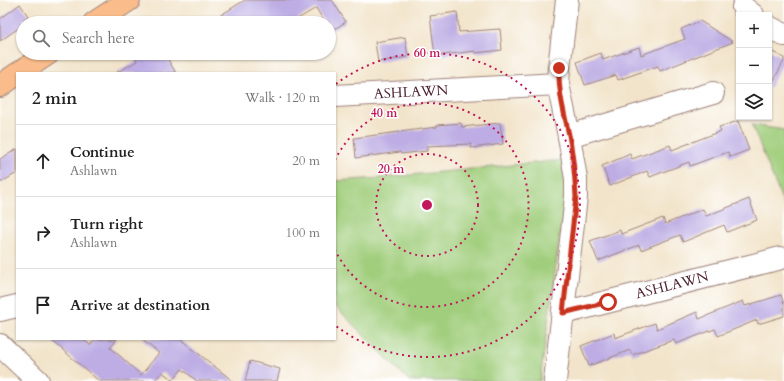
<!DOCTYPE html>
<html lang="en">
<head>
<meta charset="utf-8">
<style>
	body { margin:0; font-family:Cardo,serif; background:#f2f2f2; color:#222 }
	.controls { position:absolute; right:12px; top:12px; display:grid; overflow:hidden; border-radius:0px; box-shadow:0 1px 3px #0004 }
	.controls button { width:36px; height:36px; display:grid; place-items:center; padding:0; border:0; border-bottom:1px solid #e0e0e0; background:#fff; color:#222; font:20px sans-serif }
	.stop { position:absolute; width:12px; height:12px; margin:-9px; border:3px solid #c8321e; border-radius:50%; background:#fff }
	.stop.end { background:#c8321e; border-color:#fff; box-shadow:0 1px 4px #0008 }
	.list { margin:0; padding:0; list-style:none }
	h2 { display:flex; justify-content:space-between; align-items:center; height:52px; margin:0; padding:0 16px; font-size:17px }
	h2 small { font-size:13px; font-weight:400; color:#767676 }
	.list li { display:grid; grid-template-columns:26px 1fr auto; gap:12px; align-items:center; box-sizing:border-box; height:72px; padding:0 16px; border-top:1px solid #e0e0e0 }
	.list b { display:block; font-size:15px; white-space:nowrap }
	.list p { margin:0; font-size:13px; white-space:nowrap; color:#767676 }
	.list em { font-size:13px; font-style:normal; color:#767676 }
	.icon { flex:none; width:22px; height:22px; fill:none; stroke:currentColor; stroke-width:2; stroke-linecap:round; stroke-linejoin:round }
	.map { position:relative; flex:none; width:784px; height:381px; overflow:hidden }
	.search { position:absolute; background:#fff; box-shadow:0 1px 3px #0004; left:16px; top:16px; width:320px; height:44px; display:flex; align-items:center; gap:10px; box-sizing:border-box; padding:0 14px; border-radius:22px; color:#767676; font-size:15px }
	.panel { position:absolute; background:#fff; box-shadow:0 1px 3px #0004; left:16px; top:72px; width:320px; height:268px; border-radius:0px }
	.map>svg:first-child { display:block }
	.green { fill:#a0ce7c; stroke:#757654 }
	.building { fill:#bdade4 }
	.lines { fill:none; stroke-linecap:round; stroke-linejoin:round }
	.minor-casing { stroke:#9e827a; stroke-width:24 }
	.major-casing { stroke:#9e827a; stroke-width:24 }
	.minor { stroke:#fff; stroke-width:22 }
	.major { stroke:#f9bc8a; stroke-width:22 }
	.route { stroke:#c8321e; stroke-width:5 }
	.ring { fill:none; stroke:#c2185b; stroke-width:2; stroke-dasharray:2 4 }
	.labels { text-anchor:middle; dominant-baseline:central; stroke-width:3; stroke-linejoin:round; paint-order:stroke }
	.street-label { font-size:14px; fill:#4a1f2b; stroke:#fff }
	.centre { fill:#c2185b; stroke:#fff; stroke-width:2 }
	.ring-label { font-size:12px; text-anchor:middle; font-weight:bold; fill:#c2185b; stroke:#fff; stroke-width:3; stroke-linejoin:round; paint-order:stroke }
</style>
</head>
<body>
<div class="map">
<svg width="784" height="381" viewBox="0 0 784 381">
	<rect width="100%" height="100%" fill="#fff"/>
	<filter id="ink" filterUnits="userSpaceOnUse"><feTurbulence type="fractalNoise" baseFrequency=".025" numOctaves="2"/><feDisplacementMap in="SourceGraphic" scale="8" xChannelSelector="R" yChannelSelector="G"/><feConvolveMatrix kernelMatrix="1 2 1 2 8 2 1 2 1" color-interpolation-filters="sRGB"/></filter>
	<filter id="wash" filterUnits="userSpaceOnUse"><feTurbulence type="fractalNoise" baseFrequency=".012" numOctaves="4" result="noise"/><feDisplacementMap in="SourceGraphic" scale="16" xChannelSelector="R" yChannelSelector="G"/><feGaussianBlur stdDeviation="0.9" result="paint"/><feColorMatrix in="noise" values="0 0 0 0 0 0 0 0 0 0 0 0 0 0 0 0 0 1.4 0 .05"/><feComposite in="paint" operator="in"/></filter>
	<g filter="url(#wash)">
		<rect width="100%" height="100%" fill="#f2e4ca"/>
		<g class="green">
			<path d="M752,125L784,130V205Z"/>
			<path d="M563,160L566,191L540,381H409L335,306V181L381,178Z"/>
		</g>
		<g id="blocks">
			<g class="building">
				<path d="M245,0H332L346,22L331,31L329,29V23H325L316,8L291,23H208Z"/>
				<path d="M20,4L28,16L23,20L25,23H23V25L0,41V19Z"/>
				<path d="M457,12L459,32L500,29L502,50L475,53V51L435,56L430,16Z"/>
				<path d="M700,21L733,42L660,71L658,66L618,80L616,75L585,85L577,62L601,53L603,60L639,47L641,55L685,39L681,29Z"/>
				<path d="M405,37L408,57L378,62L375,42Z"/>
				<path d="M769,50L784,58V61L769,89Z"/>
				<path d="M142,53H164L176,73H116L137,61L135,57Z"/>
				<path d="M738,121L749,150L730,157L728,152L690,166L689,162L650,177L647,171L610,186L602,166L630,154L632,159L670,145L672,150L721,131L719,127Z"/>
				<path d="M461,123L462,127L500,123L503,144L471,148V144L427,146V151L401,154L400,152L356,158L354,138L437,127V125Z"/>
				<path d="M17,149V173L0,183V159Z"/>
				<path d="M749,199L757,220L727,232L724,225L683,242L680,235L641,250L639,245L598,261L590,241L620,230L621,234L663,218L665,224L703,209L706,216Z"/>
				<path d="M781,295L784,304V316L758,324L757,320L718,336L715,329L676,344L674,340L632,355L630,350L589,366L581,346L614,333L615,338L655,323L657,329L697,312L699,319L743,301L745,306Z"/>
				<path d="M50,339H83L90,345L95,339H117L110,347L141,375L159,353L141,339H180L233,381H197L182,369L173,380L162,372L154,381H99Z"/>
				<path d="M250,361L280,369L277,381H245Z"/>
			</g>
		</g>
	</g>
	<g filter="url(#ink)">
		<use href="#blocks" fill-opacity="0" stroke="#9e827a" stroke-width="1"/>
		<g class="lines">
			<g class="minor-casing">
				<g id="minor">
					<path d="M743,7L753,15"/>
					<path d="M769,27L784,35"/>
					<path d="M335,96L558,84"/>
					<path d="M569,136L713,93"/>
					<path d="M0,310L17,306"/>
					<path d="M563,313L781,258"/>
					<path d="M0,345L38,381"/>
					<path d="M555,381L576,197V179L569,136L558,84L559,68L567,0"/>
				</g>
			</g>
			<g class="major-casing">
				<g id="major">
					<path d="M94,23L129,0"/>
					<path d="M19,73L49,53"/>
					<path d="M0,86L17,74"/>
				</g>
			</g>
			<use href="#minor" class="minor"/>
			<use href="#major" class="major"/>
		</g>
	</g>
	<g class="lines" filter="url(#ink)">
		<path class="route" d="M559,68C558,91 564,112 569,135C573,155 575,176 576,197L563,313L608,302"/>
	</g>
	<g class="ring">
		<circle cx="427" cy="205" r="51"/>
		<path d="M335 160A102 102 0 1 1 335 250"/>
		<path d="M336 84A152 152 0 1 1 336 326"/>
	</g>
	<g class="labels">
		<g class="street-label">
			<text transform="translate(411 92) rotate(-3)">ASHLAWN</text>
			<text transform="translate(672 285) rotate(-14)">ASHLAWN</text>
		</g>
	</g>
	<circle cx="427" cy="205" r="6" class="centre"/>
	<g class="ring-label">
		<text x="427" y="57">60 m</text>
		<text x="384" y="117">40 m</text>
		<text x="391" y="173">20 m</text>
	</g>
</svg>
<div class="controls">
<button>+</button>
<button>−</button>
<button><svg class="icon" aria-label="layers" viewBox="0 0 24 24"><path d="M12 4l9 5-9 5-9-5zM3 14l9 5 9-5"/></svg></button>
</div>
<div class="stop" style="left:608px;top:302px"></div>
<div class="stop end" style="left:559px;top:68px"></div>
<div class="search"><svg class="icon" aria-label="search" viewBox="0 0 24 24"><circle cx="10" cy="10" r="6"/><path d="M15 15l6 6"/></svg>Search here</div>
<section class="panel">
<h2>2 min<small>Walk · 120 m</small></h2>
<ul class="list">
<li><svg class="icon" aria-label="ahead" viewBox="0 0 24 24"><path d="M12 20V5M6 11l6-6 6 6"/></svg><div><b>Continue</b><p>Ashlawn</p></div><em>20 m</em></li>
<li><svg class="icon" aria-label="right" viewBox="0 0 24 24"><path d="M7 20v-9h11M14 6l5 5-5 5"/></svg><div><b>Turn right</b><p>Ashlawn</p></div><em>100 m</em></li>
<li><svg class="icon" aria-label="arrive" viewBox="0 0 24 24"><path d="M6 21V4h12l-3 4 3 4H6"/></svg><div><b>Arrive at destination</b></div></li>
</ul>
</section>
</div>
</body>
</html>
